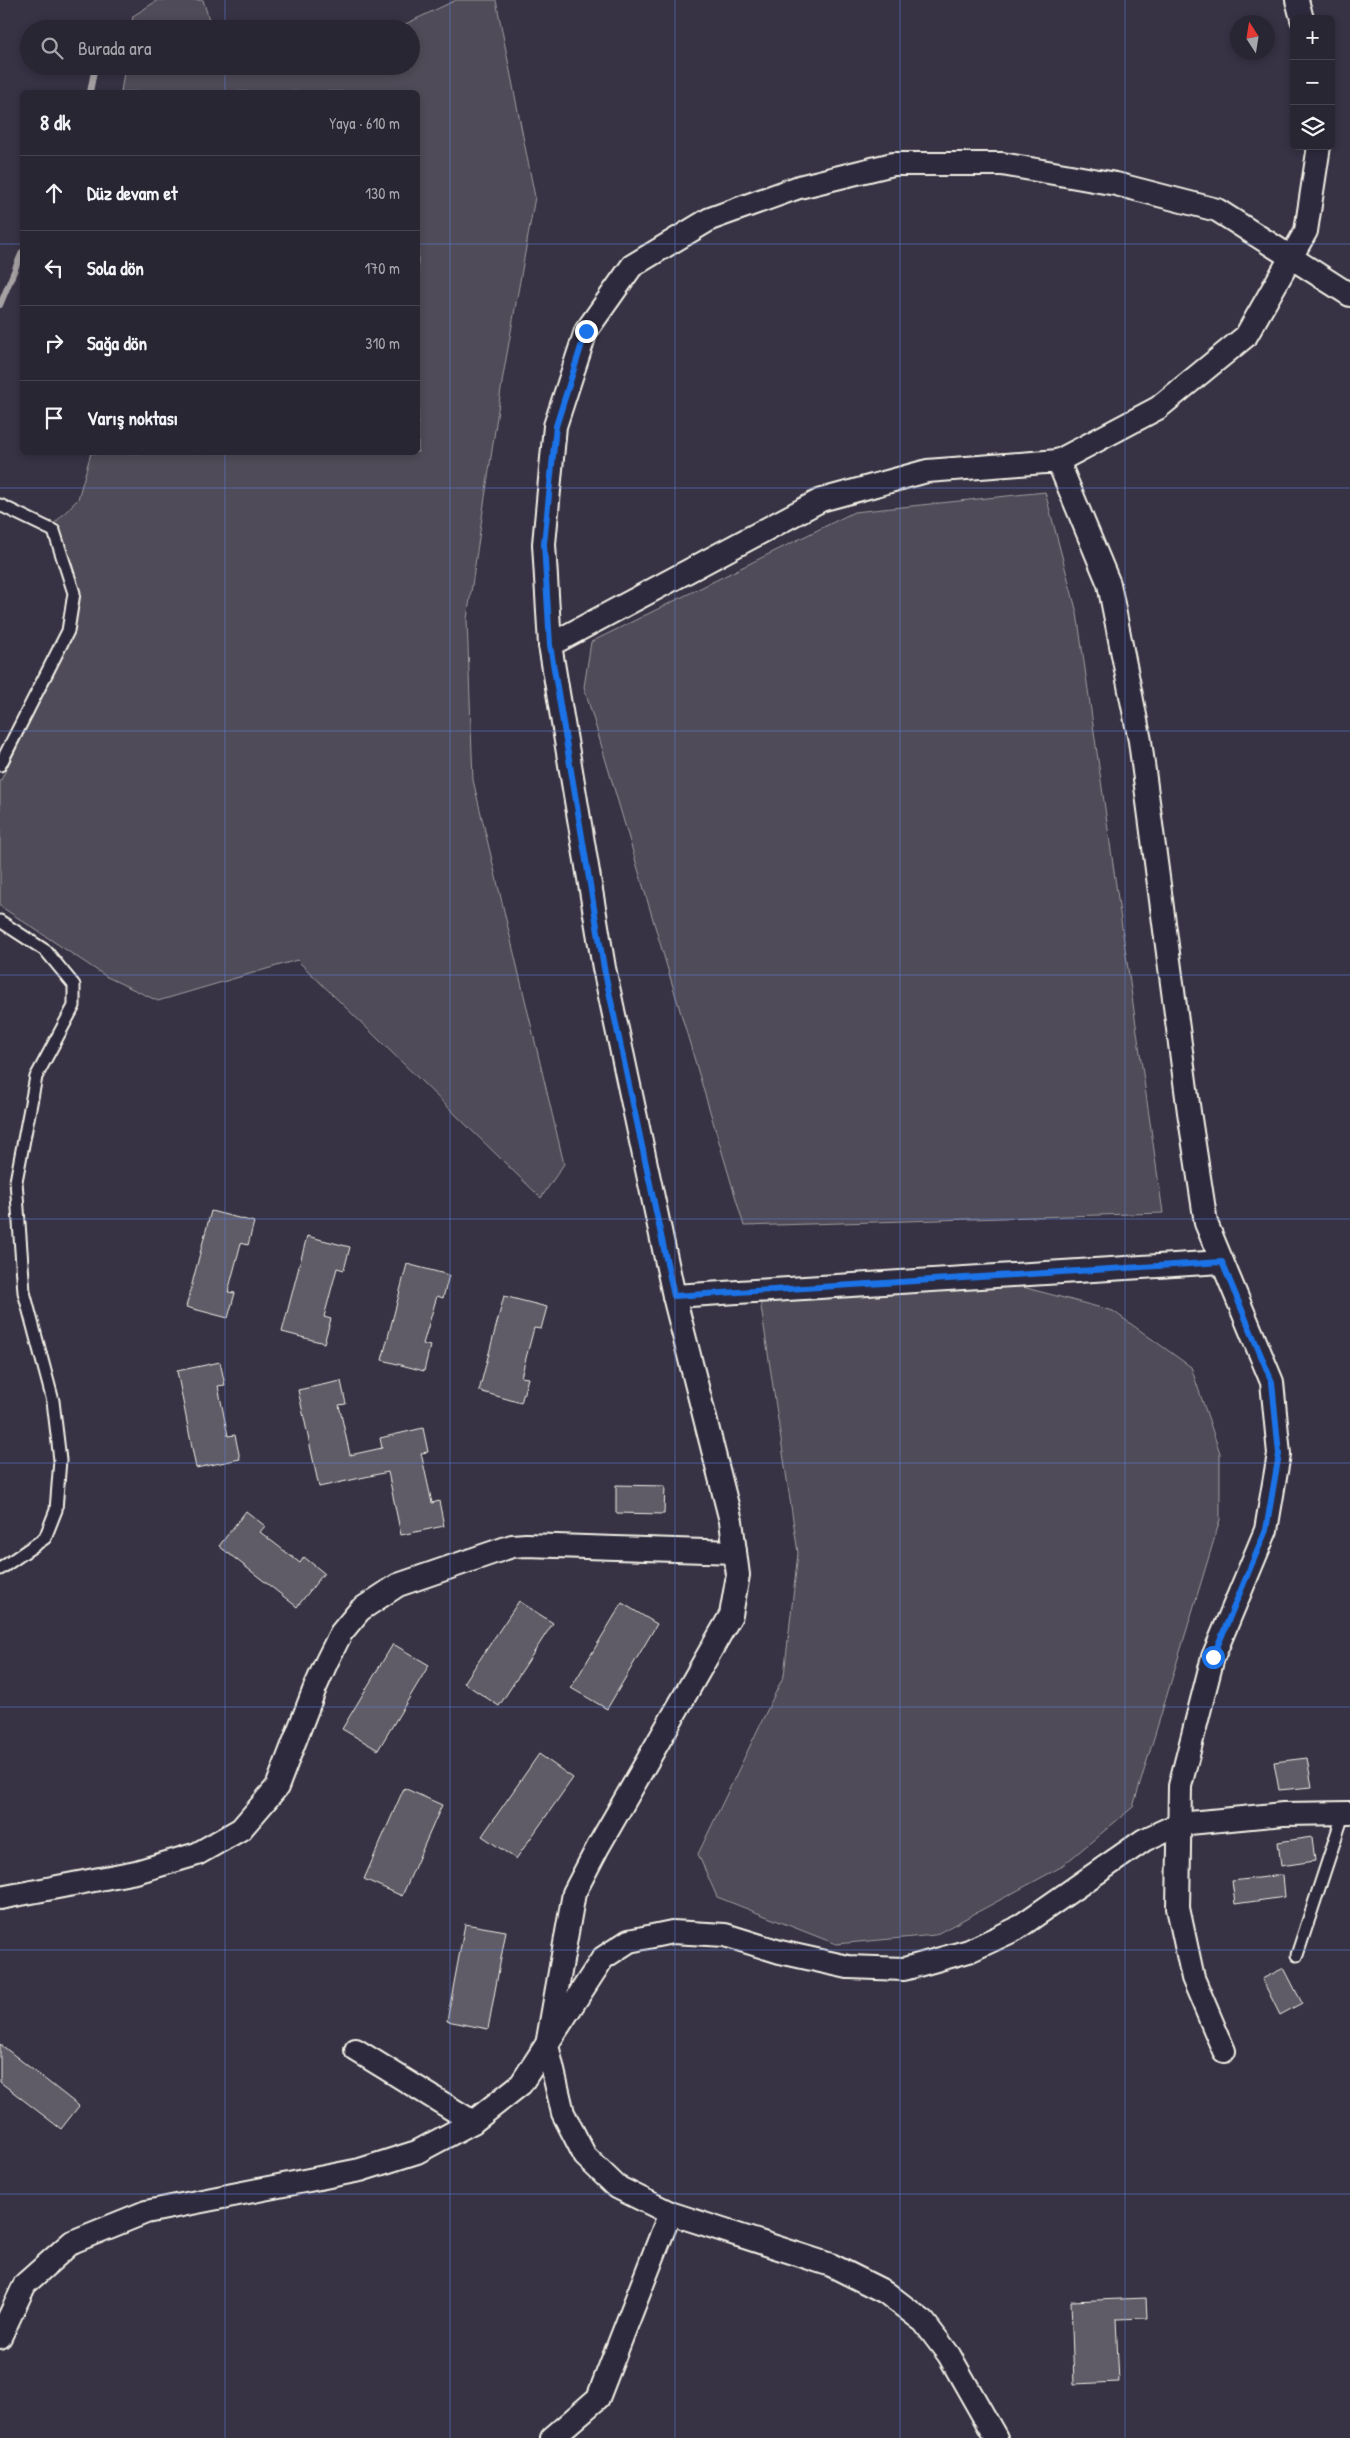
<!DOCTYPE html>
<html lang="tr">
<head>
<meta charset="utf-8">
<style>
	body { margin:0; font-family:"Patrick Hand",sans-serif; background:#312e3b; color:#f1f3f6 }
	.controls { position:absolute; right:15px; top:15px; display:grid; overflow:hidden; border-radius:8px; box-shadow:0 2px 8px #0003 }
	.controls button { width:45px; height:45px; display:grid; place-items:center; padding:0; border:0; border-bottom:1px solid #45434e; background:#292633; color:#f1f3f6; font:25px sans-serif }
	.compass { position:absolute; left:1230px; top:15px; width:45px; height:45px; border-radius:50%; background:#292633; box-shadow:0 2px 8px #0003; rotate:348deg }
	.stop { position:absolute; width:15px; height:15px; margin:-11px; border:4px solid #1a73e8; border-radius:50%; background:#fff }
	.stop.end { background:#1a73e8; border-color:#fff; box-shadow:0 1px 5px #0008 }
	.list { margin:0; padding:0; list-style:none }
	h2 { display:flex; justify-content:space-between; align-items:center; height:65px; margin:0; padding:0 20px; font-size:21px }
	h2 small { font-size:16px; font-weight:400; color:#a5a5ac }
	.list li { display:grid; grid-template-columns:32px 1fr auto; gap:15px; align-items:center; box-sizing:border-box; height:75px; padding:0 20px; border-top:1px solid #45434e }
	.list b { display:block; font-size:19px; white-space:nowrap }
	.list em { font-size:16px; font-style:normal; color:#a5a5ac }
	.icon { flex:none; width:28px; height:28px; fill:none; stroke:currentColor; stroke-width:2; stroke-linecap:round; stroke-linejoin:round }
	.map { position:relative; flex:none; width:1350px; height:2438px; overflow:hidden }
	.search { position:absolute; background:#292633; box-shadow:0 2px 8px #0003; left:20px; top:20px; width:400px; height:55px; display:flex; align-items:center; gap:12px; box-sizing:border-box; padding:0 18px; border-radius:28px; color:#a5a5ac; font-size:19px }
	.panel { position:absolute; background:#292633; box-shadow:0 2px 8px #0003; left:20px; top:90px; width:400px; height:365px; border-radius:8px }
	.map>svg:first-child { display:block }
	.green { fill:#504b59; stroke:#a29ea0 }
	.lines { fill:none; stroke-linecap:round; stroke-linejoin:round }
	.stream { stroke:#a6a2a4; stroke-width:6 }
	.building { fill:#5f5c67; stroke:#f4f1e8 }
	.service-casing { stroke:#f4f1e8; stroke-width:15 }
	.minor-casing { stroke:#f4f1e8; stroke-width:26 }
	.service { stroke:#2f2a3d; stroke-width:11 }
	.minor { stroke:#2f2a3d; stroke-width:22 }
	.route { stroke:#1a73e8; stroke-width:6 }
	.grid { fill:none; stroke:#5e7fdd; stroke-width:1; stroke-opacity:0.55 }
</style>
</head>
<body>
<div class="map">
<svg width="1350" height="2438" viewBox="0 0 1350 2438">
	<rect width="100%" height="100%" fill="#373244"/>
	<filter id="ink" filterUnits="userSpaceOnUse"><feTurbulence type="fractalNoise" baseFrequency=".02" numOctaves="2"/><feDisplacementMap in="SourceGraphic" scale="10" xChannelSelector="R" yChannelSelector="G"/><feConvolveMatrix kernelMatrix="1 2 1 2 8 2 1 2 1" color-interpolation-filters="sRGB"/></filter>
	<g filter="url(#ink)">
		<g class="green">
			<path d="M158,0H203L212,29H131L133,16Z"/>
			<path d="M456,0H496L535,197L503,376L467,619L473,780L564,1164L541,1198L297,960L158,1001L107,977L0,906V782L74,631L79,590L49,529L78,499L91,453L418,452V92H121L125,66L311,69L316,66H411V29H395Z"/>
			<path d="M1045,492L1077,613L1163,1213L744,1226L584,687L591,642L854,512Z"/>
			<path d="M1004,1282L1113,1311L1191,1367L1220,1453V1520L1133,1807L1061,1867L935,1935L836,1944L717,1897L698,1854L784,1675L798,1553L760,1300Z"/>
		</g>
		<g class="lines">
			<g class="stream">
				<path d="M90,92L95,66"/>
				<path d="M0,305L22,252"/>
			</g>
		</g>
		<g class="building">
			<path d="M211,1211L254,1222L248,1245L241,1243L228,1292L235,1293L228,1318L186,1307Z"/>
			<path d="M307,1236L350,1247L344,1270L337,1268L324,1317L331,1319L324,1343L282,1332Z"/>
			<path d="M407,1264L449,1275L443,1298L437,1296L423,1344L430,1346L424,1371L382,1360Z"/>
			<path d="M504,1296L547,1307L541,1329L534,1328L521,1377L528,1378L521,1403L479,1391Z"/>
			<path d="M220,1362L225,1385L218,1386L228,1436L235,1435L240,1459L196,1468L177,1371Z"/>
			<path d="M341,1381L346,1404L339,1405L350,1455L382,1448L380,1438L423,1428L428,1452L421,1453L432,1503L439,1501L444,1526L401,1535L388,1472L319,1487L298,1390Z"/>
			<path d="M616,1485L665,1486L664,1514L616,1513Z"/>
			<path d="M246,1511L265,1526L260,1532L300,1563L304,1557L324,1573L297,1607L219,1546Z"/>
			<path d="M519,1601L553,1623L499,1706L464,1683Z"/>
			<path d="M622,1603L657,1624L607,1709L571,1688Z"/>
			<path d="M393,1644L429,1665L378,1750L342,1729Z"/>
			<path d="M539,1754L573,1778L516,1859L482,1836Z"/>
			<path d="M1307,1758L1312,1787L1279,1790L1274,1762Z"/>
			<path d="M404,1788L442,1805L402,1896L364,1879Z"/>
			<path d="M1312,1837L1315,1861L1281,1866L1278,1842Z"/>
			<path d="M1283,1875L1285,1897L1235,1904L1232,1881Z"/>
			<path d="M465,1924L506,1931L488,2029L447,2021Z"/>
			<path d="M1284,1968L1302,2003L1280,2015L1262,1979Z"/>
			<path d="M0,2044L79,2106L61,2129L0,2082Z"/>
			<path d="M1146,2298L1147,2318L1116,2319L1119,2382L1074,2384L1071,2301Z"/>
		</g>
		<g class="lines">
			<g class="service-casing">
				<g id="service">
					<path d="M0,505L54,531L74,593L68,631L0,765"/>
					<path d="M0,921L46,951L74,985V1006L36,1077L16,1181L24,1292L53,1401L60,1460L56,1510L45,1538L0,1569"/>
					<path d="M1297,1955L1344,1812"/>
				</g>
			</g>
			<g class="minor-casing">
				<g id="minor">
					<path d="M1297,0L1302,19"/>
					<path d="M1058,461L1158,408L1246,336L1306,231L1319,146"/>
					<path d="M550,645L544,544L555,426L586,331L632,266L710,219L799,187L893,164H1002L1116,184L1217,210L1350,295"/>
					<path d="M674,1296L1222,1262"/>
					<path d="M0,1898L136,1872L197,1854L241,1829L277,1787L315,1688L327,1661L341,1633L360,1610L398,1585L512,1546L526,1545L735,1552"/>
					<path d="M356,2050L473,2122"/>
					<path d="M0,2337L25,2284L72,2242L146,2212L360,2170L417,2152L473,2122L521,2084L603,1958L629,1941L672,1932L725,1935L780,1952L848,1967L904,1969L969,1951L1016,1929L1144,1840L1179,1824L1283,1814L1350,1813"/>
					<path d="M552,2438L598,2398L670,2213"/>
					<path d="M996,2438L949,2355L924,2322L885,2292L831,2265L670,2213L617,2187L585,2156L563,2113L547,2045L574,1893L598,1847L731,1615L738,1575L731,1521L674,1296L604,968L550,645L821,500L927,471L1058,461L1109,584L1140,741L1189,1112L1206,1223L1272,1382L1279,1454L1266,1530L1213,1657L1180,1786L1178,1908L1193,1978L1224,2051"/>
				</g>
			</g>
			<use href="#service" class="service"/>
			<use href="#minor" class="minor"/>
		</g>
	</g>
	<g class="lines" filter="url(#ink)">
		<path class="route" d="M586,331L556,426L544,544L550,645L604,968L674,1296L1222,1262L1272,1382L1279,1454L1266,1530L1213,1657"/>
	</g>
	<path class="grid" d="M225,0V29M450,0V2438M675,0V2438M900,0V2438M1125,0V2438M225,66V92M0,244H22M418,244H1350M225,452V2438M0,488H1350M0,731H1350M0,975H1350M0,1219H1350M0,1463H1350M0,1707H1350M0,1950H1350M0,2194H1350"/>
</svg>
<div class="controls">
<button>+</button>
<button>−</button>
<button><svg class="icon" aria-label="layers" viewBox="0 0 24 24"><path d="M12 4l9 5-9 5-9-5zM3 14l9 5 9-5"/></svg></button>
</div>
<svg class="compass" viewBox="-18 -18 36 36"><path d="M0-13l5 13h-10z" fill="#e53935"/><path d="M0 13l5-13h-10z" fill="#a5a5ac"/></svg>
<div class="stop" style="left:1213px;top:1657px"></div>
<div class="stop end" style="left:586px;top:331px"></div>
<div class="search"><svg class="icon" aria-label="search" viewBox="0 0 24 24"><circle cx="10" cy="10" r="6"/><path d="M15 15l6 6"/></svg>Burada ara</div>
<section class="panel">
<h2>8 dk<small>Yaya · 610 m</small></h2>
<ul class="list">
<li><svg class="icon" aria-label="ahead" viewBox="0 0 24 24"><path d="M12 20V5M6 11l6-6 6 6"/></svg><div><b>Düz devam et</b></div><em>130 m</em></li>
<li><svg class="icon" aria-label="left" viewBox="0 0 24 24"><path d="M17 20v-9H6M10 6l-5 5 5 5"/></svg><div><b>Sola dön</b></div><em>170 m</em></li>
<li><svg class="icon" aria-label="right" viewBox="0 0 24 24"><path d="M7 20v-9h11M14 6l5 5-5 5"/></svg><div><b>Sağa dön</b></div><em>310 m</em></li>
<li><svg class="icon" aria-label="arrive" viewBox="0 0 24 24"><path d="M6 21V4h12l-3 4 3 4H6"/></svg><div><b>Varış noktası</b></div></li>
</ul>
</section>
</div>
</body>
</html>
